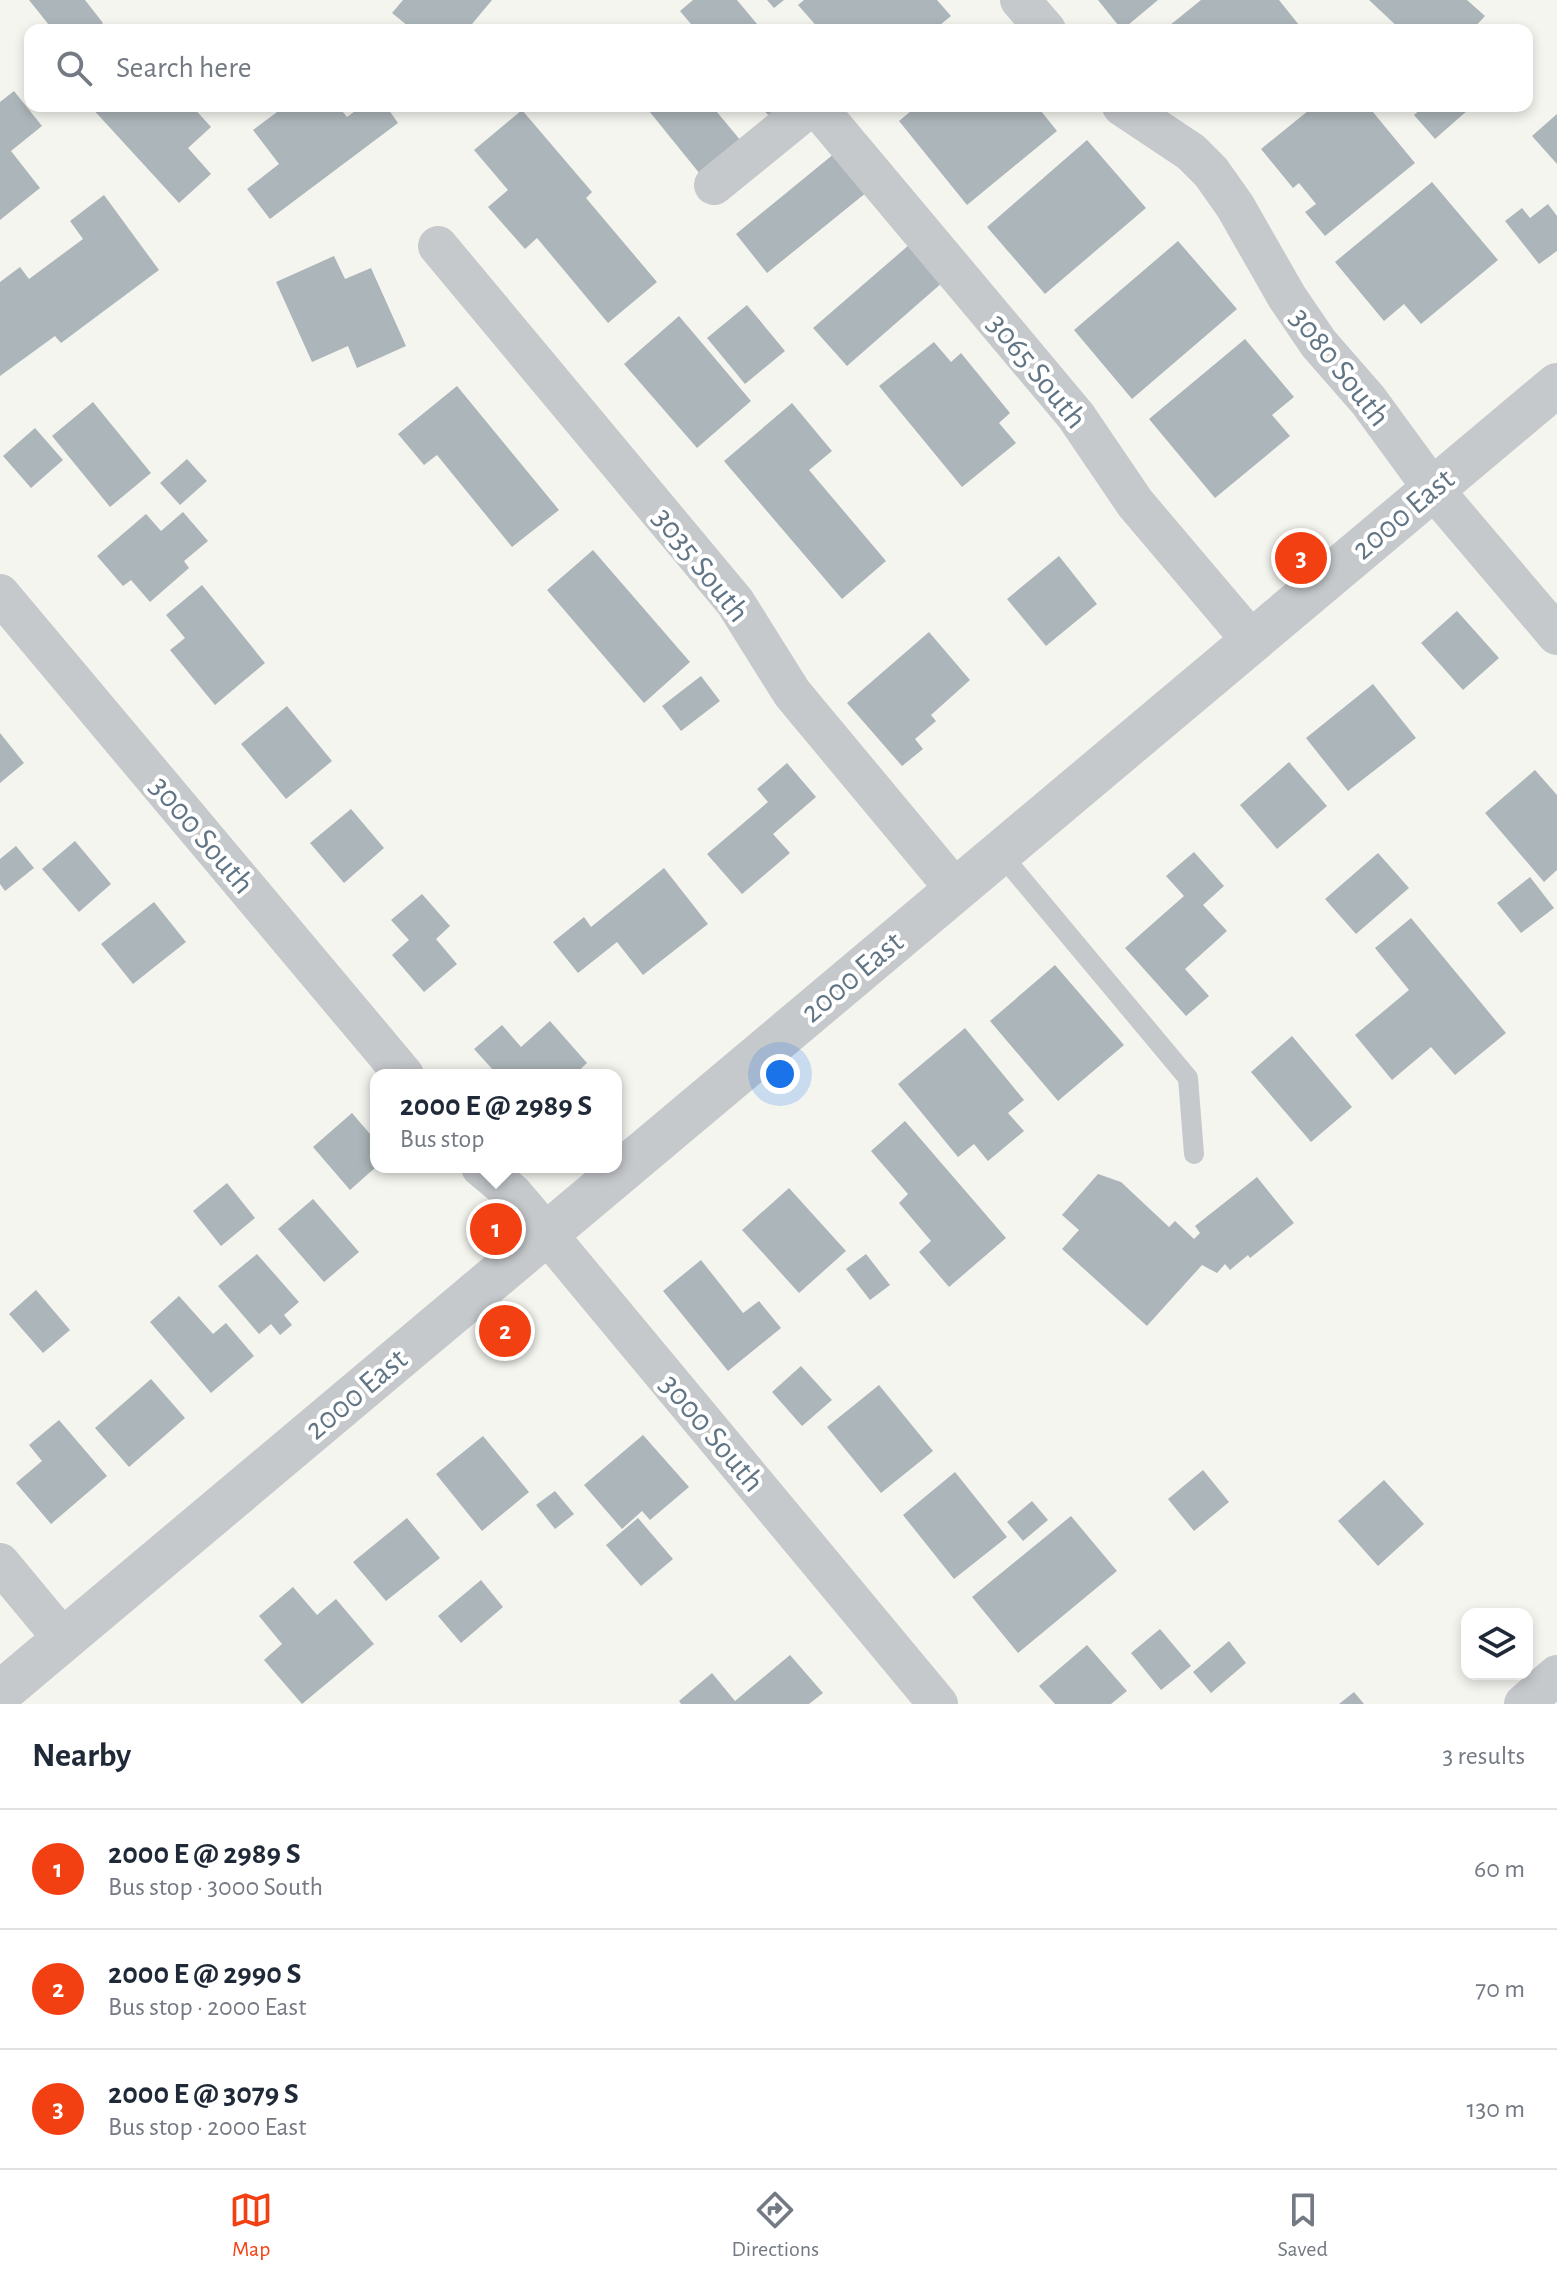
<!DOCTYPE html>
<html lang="en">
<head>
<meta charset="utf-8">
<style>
	body { margin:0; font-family:"Alegreya Sans",sans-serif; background:#f2f2f3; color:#1f2937 }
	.controls { position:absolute; right:24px; bottom:24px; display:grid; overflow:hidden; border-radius:16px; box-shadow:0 4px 12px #0003 }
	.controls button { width:72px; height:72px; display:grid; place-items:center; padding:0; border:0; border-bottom:2px solid #e0e1e3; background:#fff; color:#1f2937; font:40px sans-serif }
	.you { position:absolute; left:780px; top:1074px; width:28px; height:28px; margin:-20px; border:6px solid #fff; border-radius:50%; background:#1a73e8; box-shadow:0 0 0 12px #1a73e833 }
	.badge { display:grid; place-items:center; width:52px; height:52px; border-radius:50%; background:#f24012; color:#fff; font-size:26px; font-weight:700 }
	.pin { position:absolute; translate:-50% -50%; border:4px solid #fff; box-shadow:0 2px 8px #0006 }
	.popup { position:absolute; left:370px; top:1069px; width:252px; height:104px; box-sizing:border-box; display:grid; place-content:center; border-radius:16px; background:#fff; filter:drop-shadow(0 2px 6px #0005); font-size:26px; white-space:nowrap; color:#747a83 }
	.popup b { font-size:30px; color:#1f2937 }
	.popup::after { content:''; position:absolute; left:50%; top:100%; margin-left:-16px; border:16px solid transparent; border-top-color:#fff }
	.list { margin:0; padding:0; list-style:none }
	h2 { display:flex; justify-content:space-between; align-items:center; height:104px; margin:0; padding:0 32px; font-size:34px }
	h2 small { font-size:26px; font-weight:400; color:#747a83 }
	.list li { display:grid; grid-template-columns:52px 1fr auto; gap:24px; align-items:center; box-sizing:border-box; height:120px; padding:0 32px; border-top:2px solid #e0e1e3 }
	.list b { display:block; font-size:30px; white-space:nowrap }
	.list p { margin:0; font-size:26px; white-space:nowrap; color:#747a83 }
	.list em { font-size:26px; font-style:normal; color:#747a83 }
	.icon { flex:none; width:44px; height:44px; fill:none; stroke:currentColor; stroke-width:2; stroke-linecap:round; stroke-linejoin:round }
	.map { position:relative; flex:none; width:1557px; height:1704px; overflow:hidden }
	.search { position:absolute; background:#fff; box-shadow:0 4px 12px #0003; left:24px; right:24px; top:24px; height:88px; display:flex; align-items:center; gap:20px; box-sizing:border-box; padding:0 28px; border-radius:16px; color:#747a83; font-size:30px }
	.sheet { height:464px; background:#fff }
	nav { display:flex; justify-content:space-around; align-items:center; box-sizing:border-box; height:112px; border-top:2px solid #e0e1e3; background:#fff; font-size:22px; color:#747a83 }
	nav a { display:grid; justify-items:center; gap:4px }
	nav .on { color:#f24012 }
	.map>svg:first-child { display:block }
	.building { fill:#acb5b9 }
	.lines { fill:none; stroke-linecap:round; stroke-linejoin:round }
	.service { stroke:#c6c9cc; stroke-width:20 }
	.minor { stroke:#c6c9cc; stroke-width:40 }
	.tertiary { stroke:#c6c9cc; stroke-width:44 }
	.labels { text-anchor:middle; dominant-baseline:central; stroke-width:8; stroke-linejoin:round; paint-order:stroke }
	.street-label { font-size:32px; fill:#617584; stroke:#fff }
</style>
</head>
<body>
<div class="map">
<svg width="1557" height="1704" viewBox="0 0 1557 1704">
	<rect width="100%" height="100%" fill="#f5f5f0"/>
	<g class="building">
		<path d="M29,0H85L103,23L94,30H53Z"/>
		<path d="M403,0H492L467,30H413L392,13Z"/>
		<path d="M693,0H737L762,30H696L680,11Z"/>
		<path d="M767,0H784L774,8Z"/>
		<path d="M804,0H937L951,16L934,30H820L798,5Z"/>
		<path d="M1098,0H1158L1122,30Z"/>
		<path d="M1201,0H1279L1303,30H1164Z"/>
		<path d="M1369,0H1467L1485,16L1472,30H1401Z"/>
		<path d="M14,91L42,126L11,151L40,188L0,220V102Z"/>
		<path d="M90,106H192L211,127L188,148L211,174L179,203Z"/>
		<path d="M285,106H338L347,117L362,106H386L398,123L270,219L247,189L279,164L253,130Z"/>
		<path d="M645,106H712L741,141L700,174Z"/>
		<path d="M760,106H780L769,116Z"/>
		<path d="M917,106H1025L1027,109L1037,106L1057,131L967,205L899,121Z"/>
		<path d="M1314,106H1368L1415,163L1325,236L1305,212L1316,204L1299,183L1293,188L1261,149Z"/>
		<path d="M1424,106H1465L1468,110L1435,139L1414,115Z"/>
		<path d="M522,110L592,192L586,198L657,282L608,323L537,238L525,249L488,207L508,190L474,150Z"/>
		<path d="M1557,114V164L1532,136Z"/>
		<path d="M1087,140L1146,208L1045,294L987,227Z"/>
		<path d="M835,153L867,192L767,273L736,234Z"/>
		<path d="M1432,182L1498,260L1421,324L1404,304L1384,321L1335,262Z"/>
		<path d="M104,195L159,270L61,343L55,336L0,376V282L20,267L29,279L83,239L70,221Z"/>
		<path d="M1548,204L1557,216V251L1539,264L1505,221L1522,208L1530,218Z"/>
		<path d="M1178,241L1237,309L1132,399L1074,330Z"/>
		<path d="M909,245L943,282L847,366L813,328Z"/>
		<path d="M334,256L345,279L371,268L406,346L357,368L348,346L312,362L276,282Z"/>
		<path d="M747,305L785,351L745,384L707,338Z"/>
		<path d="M679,316L751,401L697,448L624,364Z"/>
		<path d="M1245,339L1294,397L1272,415L1290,436L1215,498L1149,419Z"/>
		<path d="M934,342L951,362L961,353L1010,413L999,423L1016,443L962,487L879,386Z"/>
		<path d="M457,386L559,510L512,547L437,455L424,465L398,434Z"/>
		<path d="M93,402L151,473L110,507L52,436Z"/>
		<path d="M792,403L832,451L809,470L886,561L842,599L724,461Z"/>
		<path d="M35,428L63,460L31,488L3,456Z"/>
		<path d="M187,459L207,481L180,505L160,483Z"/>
		<path d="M183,512L208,541L184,561L189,568L150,602L131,580L123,586L97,556L146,514L161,531Z"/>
		<path d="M593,550L690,662L644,703L547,590Z"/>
		<path d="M1059,556L1097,604L1046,646L1007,599Z"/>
		<path d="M202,585L265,663L215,705L170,650L185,638L166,615Z"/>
		<path d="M1457,611L1499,658L1463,690L1421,643Z"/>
		<path d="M929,632L970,680L931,715L936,721L915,739L923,749L902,766L847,703Z"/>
		<path d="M701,676L720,701L681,731L662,706Z"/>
		<path d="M1373,684L1416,738L1348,791L1306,738Z"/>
		<path d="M287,706L332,761L286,799L241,744Z"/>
		<path d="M0,733L24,763L0,783Z"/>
		<path d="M1289,762L1327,806L1277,849L1240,805Z"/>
		<path d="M787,763L816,797L773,834L790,853L742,894L707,854L768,802L757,789Z"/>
		<path d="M1535,770L1557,795V870L1544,882L1485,813Z"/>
		<path d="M351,809L384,848L344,883L310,843Z"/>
		<path d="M75,841L111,884L79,912L42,869Z"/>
		<path d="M16,846L34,868L5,891L0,884V859Z"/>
		<path d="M1194,852L1224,886L1203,905L1227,931L1185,969L1209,996L1186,1016L1125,948L1184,896L1166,876Z"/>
		<path d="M1378,853L1409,888L1356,934L1325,899Z"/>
		<path d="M664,868L708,924L643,975L617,942L578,973L553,942L584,917L591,927Z"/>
		<path d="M1530,877L1554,908L1521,933L1497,903Z"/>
		<path d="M422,894L450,926L436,939L457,964L424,992L392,955L409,940L391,920Z"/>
		<path d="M154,902L186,942L133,984L101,944Z"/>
		<path d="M1411,918L1506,1033L1455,1075L1431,1047L1392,1080L1355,1035L1409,990L1375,948Z"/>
		<path d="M1055,965L1124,1045L1058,1101L990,1021Z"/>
		<path d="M550,1021L587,1063L574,1075H489L494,1071L474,1049L502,1025L521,1047Z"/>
		<path d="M965,1028L1024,1100L1008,1113L1024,1131L988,1161L974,1144L958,1157L898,1084Z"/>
		<path d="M1292,1036L1352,1107L1311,1142L1251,1072Z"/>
		<path d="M352,1113L376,1141V1167L350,1190L313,1147Z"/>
		<path d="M905,1121L1006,1238L949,1287L919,1252L931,1241L899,1203L908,1194L871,1151Z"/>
		<path d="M1098,1174L1121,1182L1169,1227L1175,1221L1194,1239L1200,1233L1195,1226L1257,1177L1294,1223L1250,1258L1248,1255L1230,1270L1225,1264L1217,1273L1202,1265L1147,1326L1062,1249L1079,1230L1062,1215Z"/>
		<path d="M227,1183L255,1218L221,1246L193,1211Z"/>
		<path d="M789,1188L846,1251L799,1293L742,1230Z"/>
		<path d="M313,1199L359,1252L324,1282L278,1229Z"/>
		<path d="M257,1254L299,1302L284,1315L292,1325L280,1335L271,1324L259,1334L218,1286Z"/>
		<path d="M866,1254L890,1285L870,1300L846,1269Z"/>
		<path d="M701,1260L743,1313L759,1301L781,1328L728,1371L663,1291Z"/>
		<path d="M36,1290L70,1330L43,1353L9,1314Z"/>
		<path d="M179,1296L213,1334L226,1323L254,1356L211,1393L150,1322Z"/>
		<path d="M801,1366L832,1400L802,1426L772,1392Z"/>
		<path d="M151,1379L185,1418L129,1467L95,1428Z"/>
		<path d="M879,1385L933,1451L881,1493L827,1427Z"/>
		<path d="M59,1420L107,1476L51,1524L16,1483L42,1461L29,1445Z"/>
		<path d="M643,1435L689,1487L650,1520L642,1511L622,1529L584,1485Z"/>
		<path d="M483,1436L529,1492L482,1531L436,1474Z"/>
		<path d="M1203,1470L1229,1502L1194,1531L1168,1499Z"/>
		<path d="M955,1472L1007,1537L954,1579L903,1515Z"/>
		<path d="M1384,1480L1424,1524L1378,1566L1338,1521Z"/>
		<path d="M555,1491L574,1514L555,1529L536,1505Z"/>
		<path d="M1032,1501L1048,1520L1023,1541L1007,1522Z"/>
		<path d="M1071,1516L1117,1571L1018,1653L972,1597Z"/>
		<path d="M407,1518L440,1558L386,1601L353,1562Z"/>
		<path d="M638,1518L673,1559L641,1586L606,1545Z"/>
		<path d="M481,1580L503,1607L461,1643L438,1616Z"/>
		<path d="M293,1587L317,1615L336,1599L374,1644L302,1704L264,1660L282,1644L259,1616Z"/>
		<path d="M1160,1629L1191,1666L1161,1690L1131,1653Z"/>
		<path d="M1229,1641L1246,1663L1211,1693L1193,1672Z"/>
		<path d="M1087,1645L1127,1691L1111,1704H1055L1039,1686Z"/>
		<path d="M790,1655L823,1693L809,1704H681L679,1701L712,1673L735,1701Z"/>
		<path d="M1354,1692L1364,1704H1339Z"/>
	</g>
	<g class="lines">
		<path class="service" d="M1000,853L1188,1078L1194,1154"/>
		<g class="minor">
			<path d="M1020,0L1046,30"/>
			<path d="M816,106L1076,416L1135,503L1252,641"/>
			<path d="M1122,106L1191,152L1211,172L1235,206L1287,297L1319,344L1368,400L1433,489L1557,635"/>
			<path d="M714,185L811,106"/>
			<path d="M438,246L735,602L792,693L956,890"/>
			<path d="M0,594L404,1075"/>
			<path d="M481,1167L512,1193L547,1234L938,1704"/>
			<path d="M0,1563L64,1640"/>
			<path d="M1524,1704L1557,1675"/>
		</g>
		<path class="tertiary" d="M0,1693L1557,385"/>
	</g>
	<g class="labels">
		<g class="street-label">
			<text transform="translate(1340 367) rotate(52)">3080 South</text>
			<text transform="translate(1037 371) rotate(51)">3065 South</text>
			<text transform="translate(1403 514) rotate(-40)">2000 East</text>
			<text transform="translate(701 565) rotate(52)">3035 South</text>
			<text transform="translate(202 835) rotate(50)">3000 South</text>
			<text transform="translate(852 977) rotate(-40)">2000 East</text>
			<text transform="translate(356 1394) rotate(-40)">2000 East</text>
			<text transform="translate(712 1433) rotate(50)">3000 South</text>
		</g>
	</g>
</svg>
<div class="controls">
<button><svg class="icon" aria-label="layers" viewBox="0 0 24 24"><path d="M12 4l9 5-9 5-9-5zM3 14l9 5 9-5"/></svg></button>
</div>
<div class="you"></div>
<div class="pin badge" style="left:496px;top:1229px">1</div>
<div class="popup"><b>2000 E @ 2989 S</b>Bus stop</div>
<div class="pin badge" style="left:505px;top:1331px">2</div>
<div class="pin badge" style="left:1301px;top:558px">3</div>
<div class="search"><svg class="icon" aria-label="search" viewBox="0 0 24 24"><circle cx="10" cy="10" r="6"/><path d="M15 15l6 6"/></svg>Search here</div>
</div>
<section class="sheet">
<h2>Nearby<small>3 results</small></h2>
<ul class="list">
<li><span class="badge">1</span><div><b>2000 E @ 2989 S</b><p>Bus stop · 3000 South</p></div><em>60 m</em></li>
<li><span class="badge">2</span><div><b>2000 E @ 2990 S</b><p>Bus stop · 2000 East</p></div><em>70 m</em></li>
<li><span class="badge">3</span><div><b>2000 E @ 3079 S</b><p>Bus stop · 2000 East</p></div><em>130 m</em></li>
</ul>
</section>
<nav>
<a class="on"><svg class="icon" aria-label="map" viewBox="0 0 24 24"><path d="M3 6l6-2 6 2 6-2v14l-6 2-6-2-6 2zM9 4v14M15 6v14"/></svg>Map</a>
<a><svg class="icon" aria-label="directions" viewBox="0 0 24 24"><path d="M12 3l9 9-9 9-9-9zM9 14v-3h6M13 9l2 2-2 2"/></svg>Directions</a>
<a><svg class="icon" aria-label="saved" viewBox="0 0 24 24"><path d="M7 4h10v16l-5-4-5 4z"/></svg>Saved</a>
</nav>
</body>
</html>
